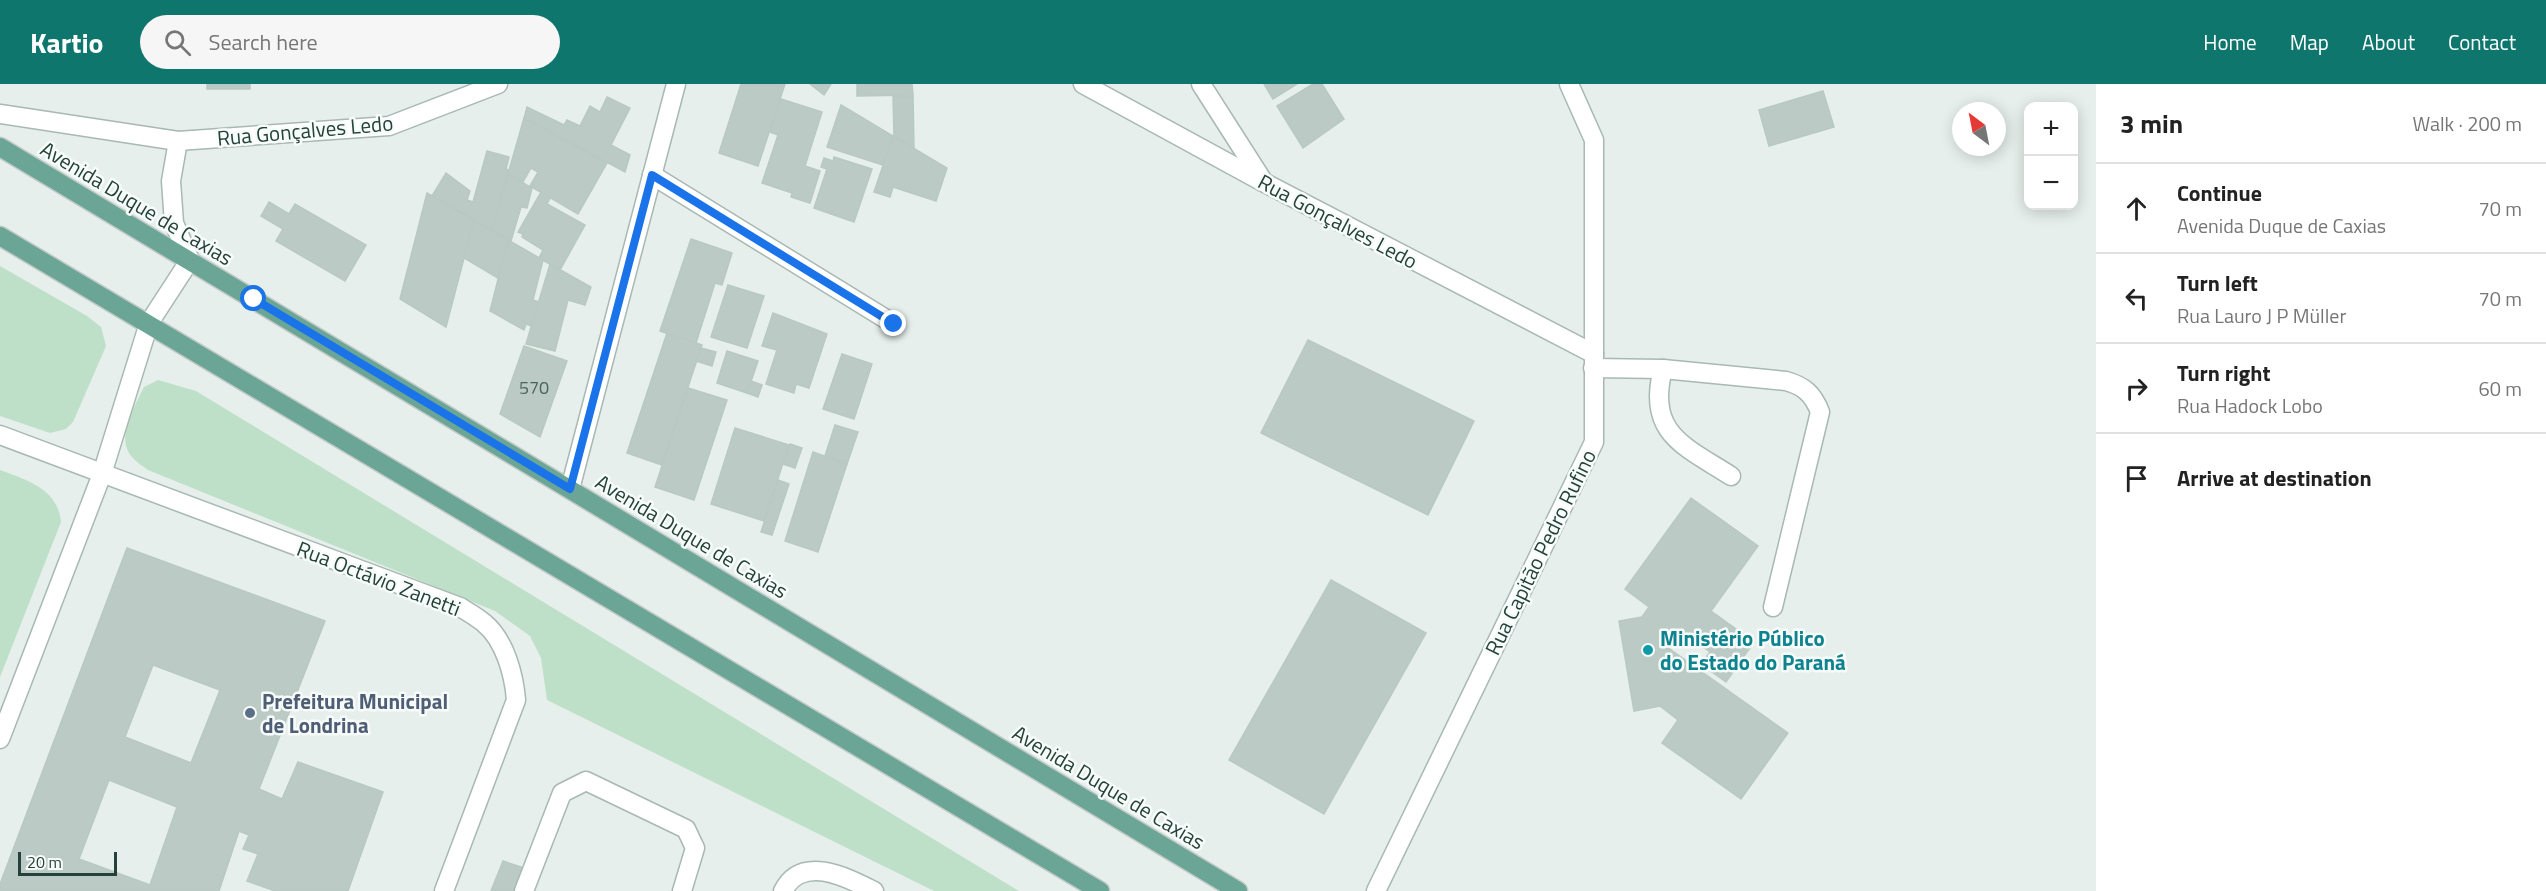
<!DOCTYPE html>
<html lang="en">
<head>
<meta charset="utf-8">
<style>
	body { margin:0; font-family:"Titillium Web",sans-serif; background:#f6f6f6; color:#222 }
	.controls { position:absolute; right:18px; top:18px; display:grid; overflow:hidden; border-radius:12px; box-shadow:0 3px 15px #0003 }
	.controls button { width:54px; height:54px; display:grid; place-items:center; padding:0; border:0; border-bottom:2px solid #e0e0e0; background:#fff; color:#222; font:30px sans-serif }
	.compass { position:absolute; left:1952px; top:18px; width:54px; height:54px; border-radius:50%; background:#fff; box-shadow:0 3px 15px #0003; rotate:328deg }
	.scale { position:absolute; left:18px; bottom:15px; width:99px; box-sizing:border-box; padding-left:6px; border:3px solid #24423a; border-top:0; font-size:16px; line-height:21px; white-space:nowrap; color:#24423a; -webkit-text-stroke:4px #f7fbf9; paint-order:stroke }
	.stop { position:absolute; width:18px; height:18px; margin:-14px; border:4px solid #1a73e8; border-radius:50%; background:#fff }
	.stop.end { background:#1a73e8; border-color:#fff; box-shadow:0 2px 6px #0008 }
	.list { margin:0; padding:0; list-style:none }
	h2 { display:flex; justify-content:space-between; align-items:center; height:78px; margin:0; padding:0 24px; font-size:26px }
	h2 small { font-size:20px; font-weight:400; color:#767676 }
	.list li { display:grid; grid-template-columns:39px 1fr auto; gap:18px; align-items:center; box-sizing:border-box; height:90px; padding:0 24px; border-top:2px solid #e0e0e0 }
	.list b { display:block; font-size:22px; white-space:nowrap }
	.list p { margin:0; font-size:20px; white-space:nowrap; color:#767676 }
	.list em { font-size:20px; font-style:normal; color:#767676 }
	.icon { flex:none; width:33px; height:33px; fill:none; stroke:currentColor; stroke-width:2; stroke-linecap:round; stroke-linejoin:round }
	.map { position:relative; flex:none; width:2096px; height:807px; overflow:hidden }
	header { display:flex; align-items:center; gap:36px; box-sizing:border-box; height:84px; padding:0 30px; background:#0f766e; color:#fff }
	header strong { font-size:28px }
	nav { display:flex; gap:33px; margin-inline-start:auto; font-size:21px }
	.search { width:420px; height:54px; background:#f6f6f6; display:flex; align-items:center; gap:15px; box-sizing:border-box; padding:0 21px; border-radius:33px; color:#767676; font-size:22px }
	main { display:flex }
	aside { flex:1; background:#fff }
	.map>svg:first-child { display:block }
	.green { fill:#bfe0c8 }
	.building { fill:#bbcac4; stroke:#b8c9c2; stroke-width:1.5; fill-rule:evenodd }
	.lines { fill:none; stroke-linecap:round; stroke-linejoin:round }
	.minor-casing { stroke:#a8b8b2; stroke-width:21 }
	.major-casing { stroke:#c2cac8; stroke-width:21 }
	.minor { stroke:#fff; stroke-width:18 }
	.major { stroke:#6aa596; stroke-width:18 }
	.route { stroke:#1a73e8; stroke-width:8 }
	.culture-dot { fill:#0f9aa8; stroke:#f7fbf9; stroke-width:2 }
	.service-dot { fill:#5c6f8a; stroke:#f7fbf9; stroke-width:2 }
	.labels { text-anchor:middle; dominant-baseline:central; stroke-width:5; stroke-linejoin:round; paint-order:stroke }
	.number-label { font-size:18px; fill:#4a645c }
	.street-label { font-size:21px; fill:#24423a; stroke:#f7fbf9 }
	.culture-label { font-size:21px; font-weight:bold; fill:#0d838f; stroke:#f7fbf9; text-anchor:start }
	.service-label { font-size:21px; font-weight:bold; fill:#4e5e75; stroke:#f7fbf9; text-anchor:start }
</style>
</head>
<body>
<header>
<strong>Kartio</strong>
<div class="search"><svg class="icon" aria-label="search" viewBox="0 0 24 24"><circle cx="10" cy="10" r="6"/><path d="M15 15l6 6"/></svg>Search here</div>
<nav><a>Home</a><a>Map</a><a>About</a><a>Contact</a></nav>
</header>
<main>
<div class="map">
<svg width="2096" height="807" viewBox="0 0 2096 807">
	<rect width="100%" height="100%" fill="#e6efeb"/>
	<g class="green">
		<path d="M0,182L87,232L101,243L106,262L73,338L66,345L50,349L0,332Z"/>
		<path d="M158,296L196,307L1019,807H934L547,616L541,574L530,552L495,527L148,386C143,382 137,379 133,374C114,355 135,322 144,303Z"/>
		<path d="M0,386C27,396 58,405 61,438L0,593Z"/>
	</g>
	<g class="building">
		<rect x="207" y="0" width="43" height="5"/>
		<path d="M741,0H785L758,82L719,69Z"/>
		<path d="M810,0H831L824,11Z"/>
		<path d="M857,0H912L913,11L857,12Z"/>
		<path d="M1264,0H1297L1273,15Z"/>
		<path d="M1313,0H1322L1344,35L1303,64L1277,22Z"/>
		<path d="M1823,7L1834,43L1769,62L1759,26Z"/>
		<path d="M893,12H913L914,64L894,53Z"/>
		<path d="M607,13L630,24L611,61L630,71L625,88L524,34L527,23L564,41L567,36L580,42L590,22L600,28Z"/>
		<path d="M781,15L822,28L805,82L820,87L810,119L791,113L792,109L762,99L778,51L770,48Z"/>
		<path d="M841,21L893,52L883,81L827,63Z"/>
		<path d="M524,34L607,79L578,130L530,102L538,88L531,84L523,98L508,90Z"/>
		<path d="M893,52L947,84L936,117L893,103L890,113L874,108Z"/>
		<path d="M487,67L509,73L506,85L509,86L492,146L432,112L446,89L470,107L467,116L473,118Z"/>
		<path d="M834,73L872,85L854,138L814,124L827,85L821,83L824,74L833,77Z"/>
		<path d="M508,90L532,104L527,124L521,123L511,157L492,146Z"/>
		<path d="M541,108L550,114L547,120L585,141L560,186L539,174L543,166L522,153L523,150L518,148Z"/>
		<path d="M427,109L474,136L446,243L400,215Z"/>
		<path d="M269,118L289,130L295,120L366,161L345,197L276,157L283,145L261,132Z"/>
		<path d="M474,136L508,156L498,194L464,174Z"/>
		<path d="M691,155L732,169L722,201L715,199L696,259L660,247Z"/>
		<path d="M508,156L543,176L533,216L539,218L532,242L526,240L524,246L490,227Z"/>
		<path d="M550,180L591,203L585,221L568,216L555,267L526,260Z"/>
		<path d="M728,201L764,212L747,264L711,253Z"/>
		<path d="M773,229L827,250L809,304L796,300L794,309L766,300L777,266L762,262Z"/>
		<path d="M667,249L702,261L662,381L627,369Z"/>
		<path d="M1308,256L1474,337L1428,431L1261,349Z"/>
		<path d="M524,262L567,277L540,353L500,330Z"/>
		<path d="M701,264L716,268L712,282L696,277Z"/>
		<path d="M727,267L758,277L747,309L717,299Z"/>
		<path d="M842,270L872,280L854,335L823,325Z"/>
		<path d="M751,297L762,301L758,313L747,309Z"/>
		<path d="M688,304L727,316L694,416L655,403Z"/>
		<path d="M835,341L858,348L847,380L825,372Z"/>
		<path d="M735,344L789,361L764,437L711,420Z"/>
		<path d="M790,360L802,364L795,384L783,380Z"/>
		<path d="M813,368L847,380L818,468L785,457Z"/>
		<path d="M778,396L789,400L772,451L761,448Z"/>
		<path d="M1691,414L1758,462L1711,527L1754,558L1726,598L1701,580L1710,568L1679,546L1667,563L1788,649L1741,715L1662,659L1678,636L1660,622L1634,627L1619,537L1642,533L1649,523L1625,505Z"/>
		<path d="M127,464L325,537L259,705L282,715L298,678L383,708L348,807H275L247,797L258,770L243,765L249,751L239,747L219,807H0V800ZM153,581L220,606L191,679L125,653ZM109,696L177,723L150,801L79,775Z"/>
		<path d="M1331,496L1426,549L1324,730L1229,676Z"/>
		<path d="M503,777L524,784L515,807H491Z"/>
	</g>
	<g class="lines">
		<g class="minor-casing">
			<g id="minor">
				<path d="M1083,0L1263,98L1594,270"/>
				<path d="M1201,0L1263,97"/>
				<path d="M0,30L178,57L389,42L498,0"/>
				<path d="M652,91L894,240"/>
				<path d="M1593,284L1663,285L1786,297C1804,302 1813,310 1820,328L1773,523"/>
				<path d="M1663,285C1646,349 1684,362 1731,392"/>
				<path d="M0,351L460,523C468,528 477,533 484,539C505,556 514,591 516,616L444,807"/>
				<path d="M570,405L676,0"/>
				<path d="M0,655L102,390L149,239L190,176L174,139L171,97L178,57"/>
				<path d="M524,807L562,709L586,697L686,745L695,764L682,807"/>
				<path d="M783,807C802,770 846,793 874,807"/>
				<path d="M1376,807L1594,358V56L1569,0"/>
			</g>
		</g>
		<g class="major-casing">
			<g id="major">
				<path d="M0,63L1238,807"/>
				<path d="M0,152L1100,807"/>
			</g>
		</g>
		<use href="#minor" class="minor"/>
		<use href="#major" class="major"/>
	</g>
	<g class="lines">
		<path class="route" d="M254,215L570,405L652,91L894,240"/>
	</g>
	<circle class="culture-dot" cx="1648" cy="566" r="6"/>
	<circle class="service-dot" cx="250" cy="629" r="6"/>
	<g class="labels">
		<g class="number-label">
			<text x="534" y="303">570</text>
		</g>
		<g class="street-label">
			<text transform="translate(305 46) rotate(-5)">Rua Gonçalves Ledo</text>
			<text transform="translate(137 119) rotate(31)">Avenida Duque de Caxias</text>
			<text transform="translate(1338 137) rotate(28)">Rua Gonçalves Ledo</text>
			<text transform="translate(692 452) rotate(31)">Avenida Duque de Caxias</text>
			<text transform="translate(1540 468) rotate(-64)">Rua Capitão Pedro Rufino</text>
			<text transform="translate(379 494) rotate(21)">Rua Octávio Zanetti</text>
			<text transform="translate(1109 703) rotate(31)">Avenida Duque de Caxias</text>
		</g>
		<g class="culture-label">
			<text x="1660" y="554">Ministério Público<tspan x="1660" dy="24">do Estado do Paraná</tspan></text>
		</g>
		<g class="service-label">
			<text x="262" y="617">Prefeitura Municipal<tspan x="262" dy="24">de Londrina</tspan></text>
		</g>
	</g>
</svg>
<div class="controls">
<button>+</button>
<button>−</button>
</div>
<svg class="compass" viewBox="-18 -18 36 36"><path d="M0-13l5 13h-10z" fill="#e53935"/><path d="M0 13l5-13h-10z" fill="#767676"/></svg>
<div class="scale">20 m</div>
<div class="stop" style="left:254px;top:215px"></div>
<div class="stop end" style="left:894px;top:240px"></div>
</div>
<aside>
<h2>3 min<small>Walk · 200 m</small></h2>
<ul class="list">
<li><svg class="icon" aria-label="ahead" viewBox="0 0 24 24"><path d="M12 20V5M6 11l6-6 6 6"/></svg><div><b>Continue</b><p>Avenida Duque de Caxias</p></div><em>70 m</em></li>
<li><svg class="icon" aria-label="left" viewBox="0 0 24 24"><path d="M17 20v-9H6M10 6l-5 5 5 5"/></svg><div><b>Turn left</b><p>Rua Lauro J P Müller</p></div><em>70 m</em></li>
<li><svg class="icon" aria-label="right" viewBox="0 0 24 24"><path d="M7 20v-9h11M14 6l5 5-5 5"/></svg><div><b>Turn right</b><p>Rua Hadock Lobo</p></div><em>60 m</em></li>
<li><svg class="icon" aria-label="arrive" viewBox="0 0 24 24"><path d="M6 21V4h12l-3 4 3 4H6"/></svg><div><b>Arrive at destination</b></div></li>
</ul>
</aside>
</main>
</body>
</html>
